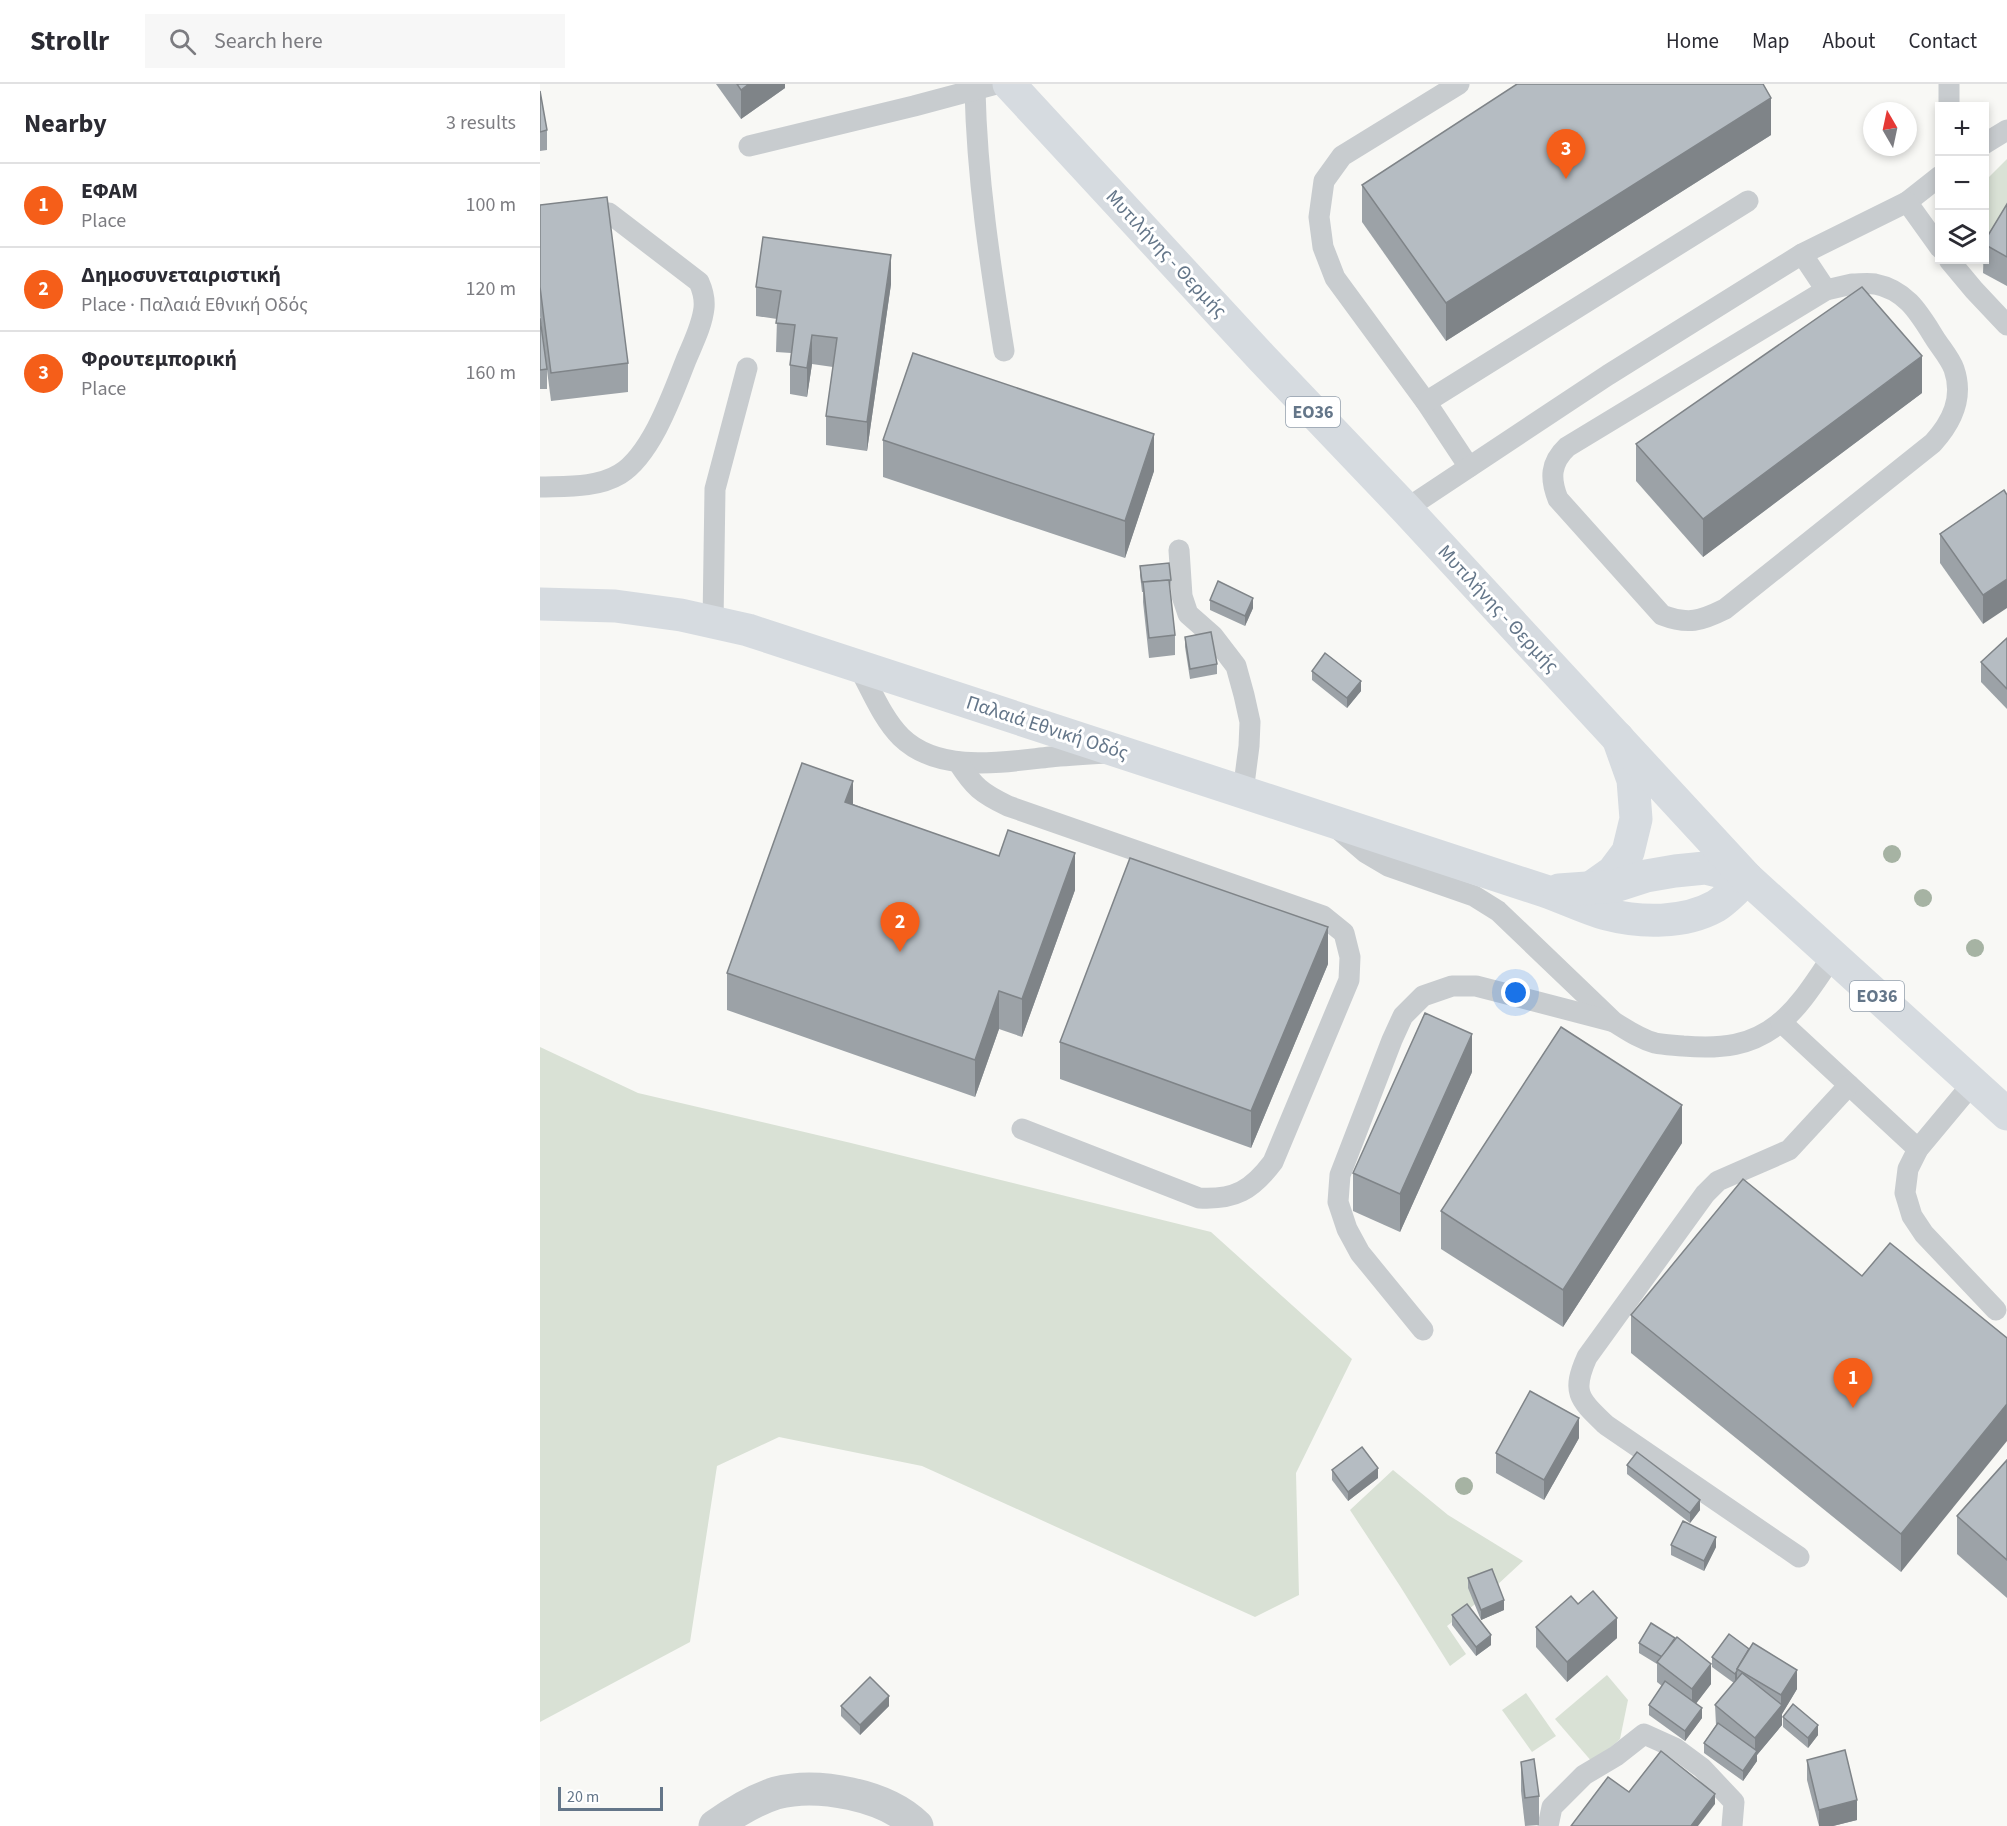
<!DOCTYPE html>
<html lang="en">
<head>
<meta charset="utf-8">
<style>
	body { margin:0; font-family:"Source Sans 3",sans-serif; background:#f7f7f7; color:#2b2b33 }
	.controls { position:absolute; right:18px; top:18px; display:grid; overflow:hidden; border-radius:0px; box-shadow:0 3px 9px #0003 }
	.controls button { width:54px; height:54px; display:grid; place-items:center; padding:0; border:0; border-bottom:2px solid #e1e1e2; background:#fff; color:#2b2b33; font:30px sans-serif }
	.compass { position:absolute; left:1323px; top:18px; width:54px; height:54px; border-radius:50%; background:#fff; box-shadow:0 3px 9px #0003; rotate:351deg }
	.scale { position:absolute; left:18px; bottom:15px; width:105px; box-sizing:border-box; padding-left:6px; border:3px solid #647689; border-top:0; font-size:16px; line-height:21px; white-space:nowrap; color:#647689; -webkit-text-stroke:4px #fff; paint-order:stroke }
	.you { position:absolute; left:976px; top:909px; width:21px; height:21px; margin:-15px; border:4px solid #fff; border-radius:50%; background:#1a73e8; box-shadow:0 0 0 9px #1a73e833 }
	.badge { display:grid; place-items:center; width:39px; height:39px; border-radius:50%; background:#f55e19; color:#fff; font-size:20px; font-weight:700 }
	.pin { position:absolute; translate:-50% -50px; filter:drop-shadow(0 2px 3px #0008) }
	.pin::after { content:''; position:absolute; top:32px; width:21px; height:18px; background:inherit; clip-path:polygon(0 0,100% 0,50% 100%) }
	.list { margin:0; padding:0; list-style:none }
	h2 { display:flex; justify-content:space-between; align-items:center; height:78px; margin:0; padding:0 24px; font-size:26px }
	h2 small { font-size:20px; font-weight:400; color:#7c7c81 }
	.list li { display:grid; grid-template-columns:39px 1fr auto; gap:18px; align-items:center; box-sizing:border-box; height:84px; padding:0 24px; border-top:2px solid #e1e1e2 }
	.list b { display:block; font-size:22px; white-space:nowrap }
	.list p { margin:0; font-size:20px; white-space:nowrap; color:#7c7c81 }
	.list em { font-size:20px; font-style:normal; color:#7c7c81 }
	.icon { flex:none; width:33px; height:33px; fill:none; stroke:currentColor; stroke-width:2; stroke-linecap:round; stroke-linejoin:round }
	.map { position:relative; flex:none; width:1467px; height:1742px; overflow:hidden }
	header { display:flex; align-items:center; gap:36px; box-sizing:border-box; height:84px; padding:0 30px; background:#fff; border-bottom:2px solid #e1e1e2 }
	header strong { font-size:28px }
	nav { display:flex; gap:33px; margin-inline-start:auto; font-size:21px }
	.search { width:420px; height:54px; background:#f7f7f7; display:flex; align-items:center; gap:15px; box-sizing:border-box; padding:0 21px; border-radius:0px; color:#7c7c81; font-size:22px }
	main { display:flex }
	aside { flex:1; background:#fff }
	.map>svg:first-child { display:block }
	.green { fill:#d9e1d5 }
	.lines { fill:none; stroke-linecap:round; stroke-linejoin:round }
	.lane { stroke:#c8cccf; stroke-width:21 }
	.street { stroke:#c8cccf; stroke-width:33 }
	.secondary { stroke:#d6dbe0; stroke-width:33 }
	.primary { stroke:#d6dbe0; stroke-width:33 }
	.tree { fill:#a6b3a3 }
	.wall { fill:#9ca2a7 }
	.shaded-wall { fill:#7f8488 }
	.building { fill:#b5bcc2; stroke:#7f8488; stroke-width:1.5 }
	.labels { text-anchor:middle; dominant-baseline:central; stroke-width:6; stroke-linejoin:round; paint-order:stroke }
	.shield { fill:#fff; stroke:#929fac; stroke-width:1.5 }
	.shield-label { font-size:18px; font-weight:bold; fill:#647689 }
	.street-label { font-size:20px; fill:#647689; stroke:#fff }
</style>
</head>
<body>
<header>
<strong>Strollr</strong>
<div class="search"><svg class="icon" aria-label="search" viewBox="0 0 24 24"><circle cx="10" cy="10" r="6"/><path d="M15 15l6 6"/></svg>Search here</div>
<nav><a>Home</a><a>Map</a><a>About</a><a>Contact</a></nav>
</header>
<main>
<aside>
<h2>Nearby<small>3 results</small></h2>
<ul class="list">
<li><span class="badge">1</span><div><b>ΕΦΑΜ</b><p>Place</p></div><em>100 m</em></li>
<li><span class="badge">2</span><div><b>Δημοσυνεταιριστική</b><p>Place · Παλαιά Εθνική Οδός</p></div><em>120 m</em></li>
<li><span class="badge">3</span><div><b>Φρουτεμπορική</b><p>Place</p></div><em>160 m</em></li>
</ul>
</aside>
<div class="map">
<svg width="1467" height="1742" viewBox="0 0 1467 1742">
	<rect width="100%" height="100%" fill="#f8f8f5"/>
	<g class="green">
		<path d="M1467,75V202L1438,176H1444L1445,97Z"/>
		<path d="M0,963L98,1009L311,1059L671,1148L812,1275L756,1389L759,1511L715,1533L382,1382L239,1353L177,1382L150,1558L0,1638Z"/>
		<path d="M853,1386L908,1431L983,1477L943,1514L907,1542L926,1570L910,1582L860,1502L810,1426Z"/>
		<path d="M1067,1591L1088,1616L1080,1655L1053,1679L1015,1635Z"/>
		<path d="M986,1609L1016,1652L992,1668L962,1626Z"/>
	</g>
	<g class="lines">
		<g class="lane">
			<path d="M919,0L802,72L784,97L779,133L783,163L795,194L886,318L929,383"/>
			<path d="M435,6C437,94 450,180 464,267"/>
			<path d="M1409,22V0"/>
			<path d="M1444,60L1467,46"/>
			<path d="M209,62L374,22L456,0"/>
			<path d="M1367,118L1400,92"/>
			<path d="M0,143L69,129L159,198C163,207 165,214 164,224C162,242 153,259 146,276C133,309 112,370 80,390C57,404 26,402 0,403"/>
			<path d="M1262,170L1286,206"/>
			<path d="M1409,176L1434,206L1467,241"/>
			<path d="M1312,200C1319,200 1328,199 1335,200C1366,206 1379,229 1394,253C1400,263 1410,274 1414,285C1424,314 1412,338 1393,359L1185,525C1161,537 1148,541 1122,531L1018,415C1010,395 1010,379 1027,363L1286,206Z"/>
			<path d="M886,318L1208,117"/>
			<path d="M866,425L1068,291L1262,170L1367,118L1400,164"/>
			<path d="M639,466L642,512L648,530L673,552L696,582L704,611L710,638L709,662L703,708"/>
			<path d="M173,538L175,405L207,284"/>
			<path d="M318,582C331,605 342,634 361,653C399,690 463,678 510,673C528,671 547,670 565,669"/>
			<path d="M418,678C434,703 441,709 468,722L783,832L804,849L810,873L809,896L733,1078C712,1106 695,1116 659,1114L482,1045"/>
			<path d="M798,745L826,769L848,782L934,812L958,827L1074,938C1087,946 1100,955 1115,959C1124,961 1134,961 1143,962C1180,965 1212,963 1242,937C1263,919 1277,894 1293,872"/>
			<path d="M1241,938L1378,1065"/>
			<path d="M1433,999L1378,1065L1368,1085L1365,1109L1372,1132L1384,1150L1456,1226"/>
			<path d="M883,1246L820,1169L807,1145L798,1118L800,1091L852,956L863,932L883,912L912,902H936L1071,937"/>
			<path d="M1259,1473L1066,1341C1039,1315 1031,1309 1047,1273L1165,1110L1178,1097L1249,1066L1309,1001"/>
			<path d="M1008,1742L1012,1723L1044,1691L1076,1672L1104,1650L1135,1664L1162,1684L1194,1718L1192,1742"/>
		</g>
		<path class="street" d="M175,1742C193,1729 214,1716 236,1709C278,1698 346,1711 377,1742"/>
		<g class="secondary">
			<path d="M0,520L75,522L141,531L208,546L1005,807C1025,814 1045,824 1066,830C1100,839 1144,840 1176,822C1187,815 1198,803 1207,794"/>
			<path d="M1049,805L1073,788L1088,768L1096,735L1093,696L1078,654"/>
			<path d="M1019,806L1075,802L1106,792L1135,787L1165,784L1207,794"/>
		</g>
		<path class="primary" d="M469,0L722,274L866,425L1207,794L1467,1030"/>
	</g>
	<g class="tree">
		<circle cx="1352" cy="770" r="9"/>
		<circle cx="1383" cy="814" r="9"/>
		<circle cx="1435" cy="864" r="9"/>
		<circle cx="924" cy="1402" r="9"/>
	</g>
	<g class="wall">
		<path d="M176,0H245V4L201,35Z"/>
		<path d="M0,7L7,46V66L0,67Z"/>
		<path d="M1231,51L906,257L822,138V101Z"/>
		<path d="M1467,120V202L1443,189L1444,158Z"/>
		<path d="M0,121L88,279V308L11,317L0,232Z"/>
		<path d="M351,200L327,367L286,361V332L293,283L272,280L267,313L250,310V281L251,269L236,268L237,235L216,232V203Z"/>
		<path d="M0,234L7,285V305H0Z"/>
		<path d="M1382,309L1163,473L1096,397V360Z"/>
		<path d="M343,356L614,387L585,474L343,393Z"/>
		<path d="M1464,406L1443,540L1400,479V450Z"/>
		<path d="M600,482L631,496L630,506L635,551V571L609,574L603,518V508H602L600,491Z"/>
		<path d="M670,516L713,524L705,542L670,526Z"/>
		<path d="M645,553L677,580V590L650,595L645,563Z"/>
		<path d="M1467,554V625L1441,598V578Z"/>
		<path d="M772,587L821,607L807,624L772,596Z"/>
		<path d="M313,720L535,806L482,953L459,945L435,1013L187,926V889Z"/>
		<path d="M788,880L711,1064L520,995V958Z"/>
		<path d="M932,988L860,1148L813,1127V1089Z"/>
		<path d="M1142,1059L1023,1243L901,1165V1127Z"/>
		<path d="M1091,1231L1467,1254L1361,1488L1091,1269Z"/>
		<path d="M1039,1354L1004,1416L956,1389V1369Z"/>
		<path d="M1467,1376V1514L1417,1470V1432Z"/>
		<path d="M1087,1381L1160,1426L1150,1439L1087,1390Z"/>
		<path d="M792,1386L838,1394L808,1417L792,1396Z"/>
		<path d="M1131,1461L1176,1463L1164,1487L1131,1471Z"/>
		<path d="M928,1494L964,1526L941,1536L928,1504Z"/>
		<path d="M1038,1520L1077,1554L1027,1598L996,1563V1543Z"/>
		<path d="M912,1531L951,1561L936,1572L912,1541Z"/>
		<path d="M1099,1559L1171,1600L1156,1619L1162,1634L1145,1657L1109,1631V1621L1122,1602L1117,1598V1580L1099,1569Z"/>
		<path d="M1172,1573L1257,1605L1242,1630V1641L1217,1671V1677L1203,1697L1164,1669V1659L1176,1641L1175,1621L1194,1599L1172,1583Z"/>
		<path d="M301,1622H349L320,1651L301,1632Z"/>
		<path d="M1243,1633L1278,1651L1268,1664L1243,1643Z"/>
		<path d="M1267,1676L1317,1736L1293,1742H1279L1267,1696Z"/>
		<path d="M981,1678L999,1712V1741L985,1742L981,1707Z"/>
	</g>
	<g class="shaded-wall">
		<path d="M209,0H245V4L201,35V6Z"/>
		<path d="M1231,14V51L906,257V219Z"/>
		<path d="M351,171V200L327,367V338Z"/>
		<path d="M272,251V280L267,313V284Z"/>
		<path d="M1382,272V309L1163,473V435Z"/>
		<path d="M614,350V387L585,474V437Z"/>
		<path d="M1467,495V524L1443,540V511Z"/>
		<path d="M713,514V524L705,542V532Z"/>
		<path d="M821,597V607L807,624V614Z"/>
		<path d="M313,697V735L305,718Z"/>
		<path d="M535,769V806L482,953V915Z"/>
		<path d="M788,843V880L711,1064V1027Z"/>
		<path d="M459,907V945L435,1013V976Z"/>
		<path d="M932,950V988L860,1148V1110Z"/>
		<path d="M1142,1021V1059L1023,1243V1206Z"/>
		<path d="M1467,1320V1357L1361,1488V1450Z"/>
		<path d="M1039,1334V1354L1004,1416V1396Z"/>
		<path d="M838,1384V1394L808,1417V1408Z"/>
		<path d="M1160,1416V1426L1150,1439V1429Z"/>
		<path d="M1176,1453V1463L1164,1487V1477Z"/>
		<path d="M964,1516V1526L941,1536V1526Z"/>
		<path d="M1077,1534V1554L1027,1598V1578Z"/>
		<path d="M951,1551V1561L936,1572V1563Z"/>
		<path d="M1171,1580V1600L1152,1625V1605Z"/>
		<path d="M1257,1586V1605L1242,1630V1641L1217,1671V1677L1203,1697V1687L1215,1670V1654L1241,1622V1611Z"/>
		<path d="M1197,1587V1597L1195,1600V1590Z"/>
		<path d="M349,1612V1622L320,1651V1641Z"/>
		<path d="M1162,1624V1634L1145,1657V1647Z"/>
		<path d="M1278,1641V1651L1268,1664V1654Z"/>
		<path d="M1175,1710V1720L1158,1742H1151Z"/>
		<path d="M1317,1716V1736L1293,1742H1279V1726Z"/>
	</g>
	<g class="building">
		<path d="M197,0H209L201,6Z"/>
		<path d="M977,0H1223L1231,14L906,219L822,101Z"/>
		<path d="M0,7L7,46L0,48Z"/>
		<path d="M67,113L88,279L11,289L0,203V121Z"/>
		<path d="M1467,120V173L1444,160V158Z"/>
		<path d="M223,153L351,171L327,338L286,332L297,254L272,251L267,284L250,281L255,241L236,239L241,207L216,203Z"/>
		<path d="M1322,203L1382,272L1163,435L1096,360Z"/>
		<path d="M0,234L7,285L0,286Z"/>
		<path d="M373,269L614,350L585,437L343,356Z"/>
		<path d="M1464,406L1467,411V495L1443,511L1400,450Z"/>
		<path d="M629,479L631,496L602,498L600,482Z"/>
		<path d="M629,496L635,551L609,554L603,498Z"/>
		<path d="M678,497L713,514L705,532L670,516Z"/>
		<path d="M671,548L677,580L650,585L645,553Z"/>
		<path d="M1467,554V605L1441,578Z"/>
		<path d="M785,569L821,597L807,614L772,587Z"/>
		<path d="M262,679L313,697L305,718L459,772L468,746L535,769L482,915L459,907L435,976L187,889Z"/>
		<path d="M590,774L788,843L711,1027L520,958Z"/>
		<path d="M885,929L932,950L860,1110L813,1089Z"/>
		<path d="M1021,943L1142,1021L1023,1206L901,1127Z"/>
		<path d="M1203,1095L1322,1192L1350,1159L1467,1254V1320L1361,1450L1091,1231Z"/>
		<path d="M990,1307L1039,1334L1004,1396L956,1369Z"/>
		<path d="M822,1363L838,1384L808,1408L792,1386Z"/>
		<path d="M1097,1368L1160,1416L1150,1429L1087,1381Z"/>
		<path d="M1467,1376V1476L1417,1432Z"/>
		<path d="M1143,1437L1176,1453L1164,1477L1131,1461Z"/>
		<path d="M952,1485L964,1516L941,1526L928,1494Z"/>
		<path d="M1053,1507L1077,1534L1027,1578L996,1543L1031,1512L1038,1520Z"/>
		<path d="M927,1520L951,1551L936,1563L912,1531Z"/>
		<path d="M1111,1539L1135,1554L1122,1573L1099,1559Z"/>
		<path d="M1189,1550L1209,1565L1197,1585V1587L1195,1590L1172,1573Z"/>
		<path d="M1137,1553L1171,1580L1152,1605L1117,1578Z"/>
		<path d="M1213,1559L1257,1586L1241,1611L1197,1585Z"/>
		<path d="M1202,1589L1242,1621L1215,1654L1175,1621Z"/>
		<path d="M330,1593L349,1612L320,1641L301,1622Z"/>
		<path d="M1125,1597L1162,1624L1145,1647L1109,1621Z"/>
		<path d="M1253,1620L1278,1641L1268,1654L1243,1633Z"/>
		<path d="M1178,1639L1217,1667L1203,1687L1164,1659Z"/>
		<path d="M1305,1666L1317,1716L1279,1726L1267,1676Z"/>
		<path d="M1121,1667L1175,1710L1151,1742H1031L1068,1693L1089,1708Z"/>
		<path d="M994,1675L999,1712L985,1714L981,1678Z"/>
	</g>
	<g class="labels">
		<g class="shield">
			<rect x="746" y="313" width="54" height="30" rx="4.5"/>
			<rect x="1310" y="897" width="54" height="30" rx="4.5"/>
		</g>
		<g class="shield-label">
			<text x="773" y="328">ΕΟ36</text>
			<text x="1337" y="912">ΕΟ36</text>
		</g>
		<g class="street-label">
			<text transform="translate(626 170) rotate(47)">Μυτιλήνης - Θερμής</text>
			<text transform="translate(958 525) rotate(47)">Μυτιλήνης - Θερμής</text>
			<text transform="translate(507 644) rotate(18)">Παλαιά Εθνική Οδός</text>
		</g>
	</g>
</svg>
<div class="controls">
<button>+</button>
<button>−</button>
<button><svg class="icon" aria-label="layers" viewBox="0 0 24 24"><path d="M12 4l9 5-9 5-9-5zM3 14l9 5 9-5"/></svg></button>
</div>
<svg class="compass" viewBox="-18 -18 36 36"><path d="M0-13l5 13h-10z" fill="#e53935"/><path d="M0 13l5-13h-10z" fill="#7c7c81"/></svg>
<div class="scale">20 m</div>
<div class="you"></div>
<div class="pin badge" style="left:1313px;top:1324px">1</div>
<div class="pin badge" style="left:360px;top:868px">2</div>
<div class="pin badge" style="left:1026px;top:95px">3</div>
</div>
</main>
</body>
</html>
